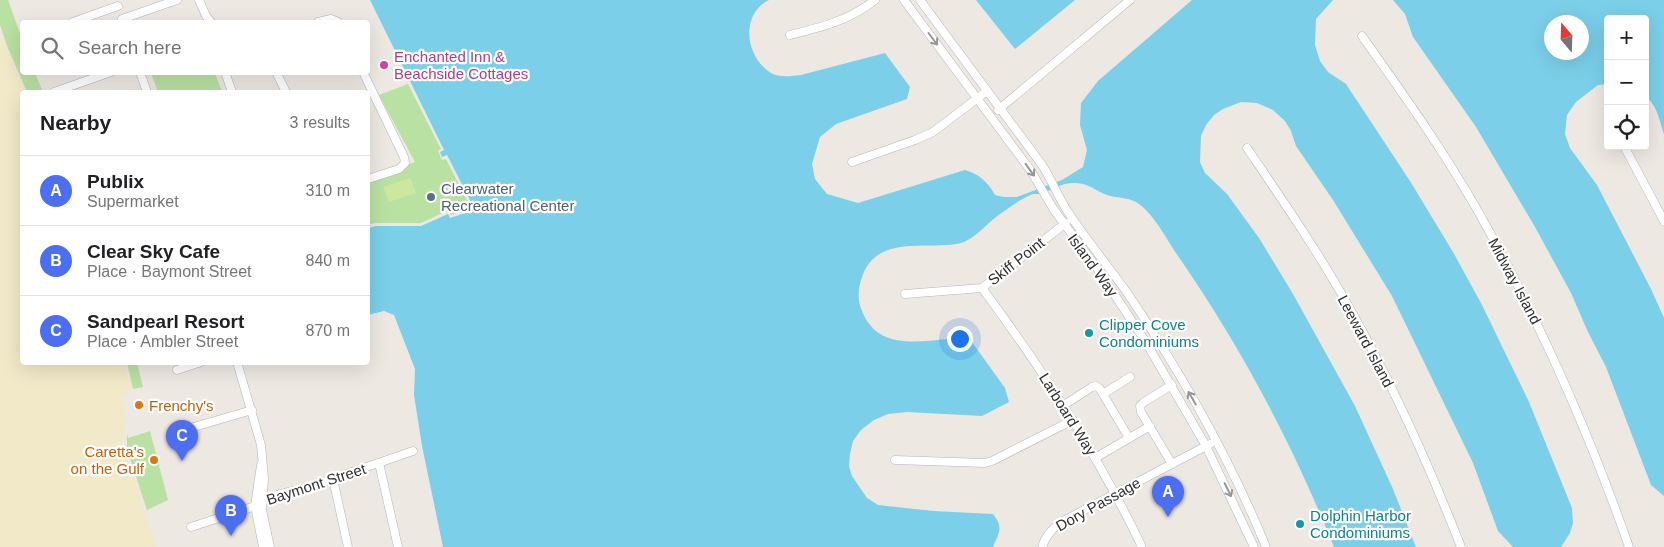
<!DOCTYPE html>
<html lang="en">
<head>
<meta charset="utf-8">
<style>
	body { margin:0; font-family:Helvetica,sans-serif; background:#f6f6f6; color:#202124 }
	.controls { position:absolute; right:15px; top:15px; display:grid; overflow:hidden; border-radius:5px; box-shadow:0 5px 20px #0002 }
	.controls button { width:45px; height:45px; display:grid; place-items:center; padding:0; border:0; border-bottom:1px solid #e0e0e0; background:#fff; color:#202124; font:25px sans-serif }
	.compass { position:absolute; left:1544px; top:15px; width:45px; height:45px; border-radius:50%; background:#fff; box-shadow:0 5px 20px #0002; rotate:341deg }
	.you { position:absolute; left:959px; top:338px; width:18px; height:18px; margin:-12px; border:4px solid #fff; border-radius:50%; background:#1a73e8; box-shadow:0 0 0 8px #1a73e833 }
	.badge { display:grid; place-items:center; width:32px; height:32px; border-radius:50%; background:#4c6ff1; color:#fff; font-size:16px; font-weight:700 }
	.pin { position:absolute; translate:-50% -41px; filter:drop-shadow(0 1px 2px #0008) }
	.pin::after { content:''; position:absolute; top:26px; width:18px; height:15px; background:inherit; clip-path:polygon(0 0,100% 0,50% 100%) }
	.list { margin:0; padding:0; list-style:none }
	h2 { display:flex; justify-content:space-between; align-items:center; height:65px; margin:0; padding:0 20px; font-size:21px }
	h2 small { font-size:16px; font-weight:400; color:#757577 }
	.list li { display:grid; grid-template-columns:32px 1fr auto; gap:15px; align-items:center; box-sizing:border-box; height:70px; padding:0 20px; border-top:1px solid #e0e0e0 }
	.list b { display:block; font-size:19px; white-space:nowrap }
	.list p { margin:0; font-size:16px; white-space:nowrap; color:#757577 }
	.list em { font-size:16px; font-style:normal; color:#757577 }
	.icon { flex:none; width:28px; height:28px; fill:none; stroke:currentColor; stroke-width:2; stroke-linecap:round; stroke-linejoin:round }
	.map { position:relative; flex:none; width:1664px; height:547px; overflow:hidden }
	.search { position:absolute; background:#fff; box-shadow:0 5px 20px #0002; left:20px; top:20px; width:350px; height:55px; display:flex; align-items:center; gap:12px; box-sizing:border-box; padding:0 18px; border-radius:5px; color:#757577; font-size:19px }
	.panel { position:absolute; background:#fff; box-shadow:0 5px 20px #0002; left:20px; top:90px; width:350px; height:275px; border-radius:5px }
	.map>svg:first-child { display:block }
	.green { fill:#b9e1a2 }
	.sand { fill:#f1e9c7 }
	.pitch { fill:#cbe89e }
	.water { fill:#7bcfe9; fill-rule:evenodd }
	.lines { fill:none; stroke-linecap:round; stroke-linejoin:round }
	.minor-casing { stroke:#b2b4bd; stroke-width:9 }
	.minor { stroke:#fff; stroke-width:8 }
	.oneway { stroke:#969696 }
	.hotel-dot { fill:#d1479c; stroke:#fff; stroke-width:2 }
	.service-dot { fill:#5c6f8a; stroke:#fff; stroke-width:2 }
	.culture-dot { fill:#0f9aa8; stroke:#fff; stroke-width:2 }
	.food-dot { fill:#e8710a; stroke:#fff; stroke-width:2 }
	.labels { text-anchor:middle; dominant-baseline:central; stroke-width:4.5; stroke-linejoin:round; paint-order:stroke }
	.hotel-label { font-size:15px; fill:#b23c85; stroke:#fff; text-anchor:start }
	.service-label { font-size:15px; fill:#4e5e75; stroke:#fff; text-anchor:start }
	.street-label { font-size:15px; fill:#2e2e2e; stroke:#fff }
	.culture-label { font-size:15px; fill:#0d838f; stroke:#fff; text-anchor:start }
	.food-label { font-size:15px; fill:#c56008; stroke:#fff; text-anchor:start }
</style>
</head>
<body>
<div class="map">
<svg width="1664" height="547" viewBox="0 0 1664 547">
	<rect width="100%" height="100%" fill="#eee8e2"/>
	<g class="green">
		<path d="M0,0H8L22,39V72L35,73L43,92H27L7,46L0,25Z"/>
		<path d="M151,73H215L222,92H158Z"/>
		<path d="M408,84L441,149L438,151L442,160L446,159L471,208L451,215L449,212L447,211L421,223H375L368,225V183L400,172L407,165L415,162L379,95Z"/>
		<path d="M127,363H137L143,387L133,389Z"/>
		<path d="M150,431L168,500L147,510L127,449V433L128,438Z"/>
	</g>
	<path class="sand" d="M0,34L25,92H22V362L124,363L131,389L121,398L127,419L124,421V449L156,547H0Z"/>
	<path class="pitch" d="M410,178L416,193L389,202L383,187Z"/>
	<g class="water">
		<path d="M370,0H769C740,14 745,57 771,73C779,78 792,76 801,75L885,53L910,87L907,99L836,124L820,137L812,164L815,179L827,194L858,203L965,170C979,174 988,182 995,195L1004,197H1017L1062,180L1083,167L1087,150L1080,125L1081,103L1098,81L1192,0H1333L1316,19L1315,45L1320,61L1328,72L1346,84L1410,181L1453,252L1482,305L1529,402L1572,508L1573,523L1570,533L1561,547H1513L1498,531L1473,463L1392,296L1333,200L1296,146L1291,131L1285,121L1273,110L1257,103L1241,102L1223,109L1214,115L1206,125L1201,136L1200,162L1205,173L1227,194L1259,238L1293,294L1355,406L1393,489L1416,547H1334C1292,443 1240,345 1176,253C1166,238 1152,211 1136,202C1127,197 1116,198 1107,195C1098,192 1092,186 1083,184C1064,180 1058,188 1042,193C1039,194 1036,194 1033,194C1020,199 1007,209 996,217C987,224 973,240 961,243C928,251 877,233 862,277C858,288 857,300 862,311C877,349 915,342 948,339C956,338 962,335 969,338L1005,388L1009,402L982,416L907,412L888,414L874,420L861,430L853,441L850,454L849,466L852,476L867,498L878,505L933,511L993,514C1004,528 999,532 993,547H443L422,446L414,395L415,369L394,315L384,311L368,315V228L376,226H421L448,214L450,218L475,210L447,155L442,157L440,152L444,150Z"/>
		<path d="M976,0H1075L1015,49Z"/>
		<path d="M1393,0H1664V134C1659,120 1658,106 1645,96V19H1608V84L1598,85L1576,102L1567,115L1565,134L1570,148L1597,185L1651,289L1664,318V496L1651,485L1606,367L1588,332L1571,293L1535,227L1476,127L1413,37L1405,14ZM1552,22H1582V52H1552Z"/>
	</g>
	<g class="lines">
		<g class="minor-casing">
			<g id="minor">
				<path d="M199,0L206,16L211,22"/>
				<path d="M904,0L1031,171L1054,210L1097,268L1147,344L1206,446L1254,547"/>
				<path d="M920,0L1042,165C1052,180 1058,197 1068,212C1087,241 1110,268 1130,297C1183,376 1230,459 1266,547"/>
				<path d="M122,19L177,0"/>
				<path d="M73,22L118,6"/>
				<path d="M318,22L331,19L338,22"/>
				<path d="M790,35C822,27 848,21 875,0"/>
				<path d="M1362,36C1401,91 1441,147 1475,206C1537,315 1588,429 1629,547"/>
				<path d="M140,72L147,92"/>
				<path d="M225,72L232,92"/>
				<path d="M276,72L286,92"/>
				<path d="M363,72L404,157L405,163L399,169L368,179"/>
				<path d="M54,92L111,72"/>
				<path d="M998,110L1130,0"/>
				<path d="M1624,146L1664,221"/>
				<path d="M1247,148C1283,201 1319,253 1350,309C1393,385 1429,465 1461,547"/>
				<path d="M852,162L915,140L933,132L987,91"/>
				<path d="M982,288C1043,370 1098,455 1142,547"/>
				<path d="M905,294L982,288L1066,223"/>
				<path d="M237,362L261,445L264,478L262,510L270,547"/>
				<path d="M177,370L201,362"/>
				<path d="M1172,385L1144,402L1140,406L1141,412L1172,464"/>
				<path d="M1103,394L1130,377"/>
				<path d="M1064,405L1092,387L1096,386L1100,389L1129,438"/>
				<path d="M177,432L252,410"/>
				<path d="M1095,458L1150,426"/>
				<path d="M895,460L985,463L992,461L1073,420"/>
				<path d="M379,463L398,547"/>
				<path d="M261,465L255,506L263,547"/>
				<path d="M333,479L348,547"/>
				<path d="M191,527L255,506C268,496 285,492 300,490L413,451"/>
				<path d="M1042,547C1046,534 1054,527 1065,520L1210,444"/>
			</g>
		</g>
		<use href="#minor" class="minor"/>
	</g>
	<defs><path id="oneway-shaft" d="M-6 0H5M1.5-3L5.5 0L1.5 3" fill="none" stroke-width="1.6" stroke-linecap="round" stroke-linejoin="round" transform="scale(1.25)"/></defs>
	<g class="oneway">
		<use href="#oneway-shaft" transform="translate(933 39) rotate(53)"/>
		<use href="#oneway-shaft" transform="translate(1030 170) rotate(54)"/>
		<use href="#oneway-shaft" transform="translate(1192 398) rotate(-120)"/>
		<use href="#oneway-shaft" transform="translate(1228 490) rotate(64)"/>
	</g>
	<circle class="hotel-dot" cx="384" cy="65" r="5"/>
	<circle class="service-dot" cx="431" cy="197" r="5"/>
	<g class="culture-dot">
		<circle cx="1089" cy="333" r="5"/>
		<circle cx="1300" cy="524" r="5"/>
	</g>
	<g class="food-dot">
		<circle cx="139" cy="405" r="5"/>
		<circle cx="154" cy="460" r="5"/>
	</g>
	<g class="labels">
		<g class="hotel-label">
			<text x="394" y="56">Enchanted Inn &amp;<tspan x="394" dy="17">Beachside Cottages</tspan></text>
		</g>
		<g class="service-label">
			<text x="441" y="188">Clearwater<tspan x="441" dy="17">Recreational Center</tspan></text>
		</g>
		<g class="street-label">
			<text transform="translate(1016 261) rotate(-38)">Skiff Point</text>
			<text transform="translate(1093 265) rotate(54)">Island Way</text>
			<text transform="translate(1515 281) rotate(62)">Midway Island</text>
			<text transform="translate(1366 341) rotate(62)">Leeward Island</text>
			<text transform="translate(1068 414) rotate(58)">Larboard Way</text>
			<text transform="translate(316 484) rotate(-18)">Baymont Street</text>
			<text transform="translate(1098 504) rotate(-29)">Dory Passage</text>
		</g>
		<g class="culture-label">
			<text x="1099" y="324">Clipper Cove<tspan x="1099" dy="17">Condominiums</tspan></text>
			<text x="1310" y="515">Dolphin Harbor<tspan x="1310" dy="17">Condominiums</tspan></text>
		</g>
		<g class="food-label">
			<text x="149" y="405">Frenchy's</text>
			<text x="144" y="451" text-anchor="end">Caretta's<tspan x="144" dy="17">on the Gulf</tspan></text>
		</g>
	</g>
</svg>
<div class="controls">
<button>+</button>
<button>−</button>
<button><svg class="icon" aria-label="locate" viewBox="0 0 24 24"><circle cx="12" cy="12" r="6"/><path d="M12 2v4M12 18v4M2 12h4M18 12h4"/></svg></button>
</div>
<svg class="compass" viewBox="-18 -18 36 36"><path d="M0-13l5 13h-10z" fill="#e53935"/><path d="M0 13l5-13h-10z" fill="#757577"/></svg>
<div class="you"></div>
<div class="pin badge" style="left:1168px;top:517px">A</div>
<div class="pin badge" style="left:231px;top:536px">B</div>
<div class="pin badge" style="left:182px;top:461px">C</div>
<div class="search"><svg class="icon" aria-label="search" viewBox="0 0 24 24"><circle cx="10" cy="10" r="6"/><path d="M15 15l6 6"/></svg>Search here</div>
<section class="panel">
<h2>Nearby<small>3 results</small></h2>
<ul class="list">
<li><span class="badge">A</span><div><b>Publix</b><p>Supermarket</p></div><em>310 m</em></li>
<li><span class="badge">B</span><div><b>Clear Sky Cafe</b><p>Place · Baymont Street</p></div><em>840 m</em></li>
<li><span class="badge">C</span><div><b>Sandpearl Resort</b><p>Place · Ambler Street</p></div><em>870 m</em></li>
</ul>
</section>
</div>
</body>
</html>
